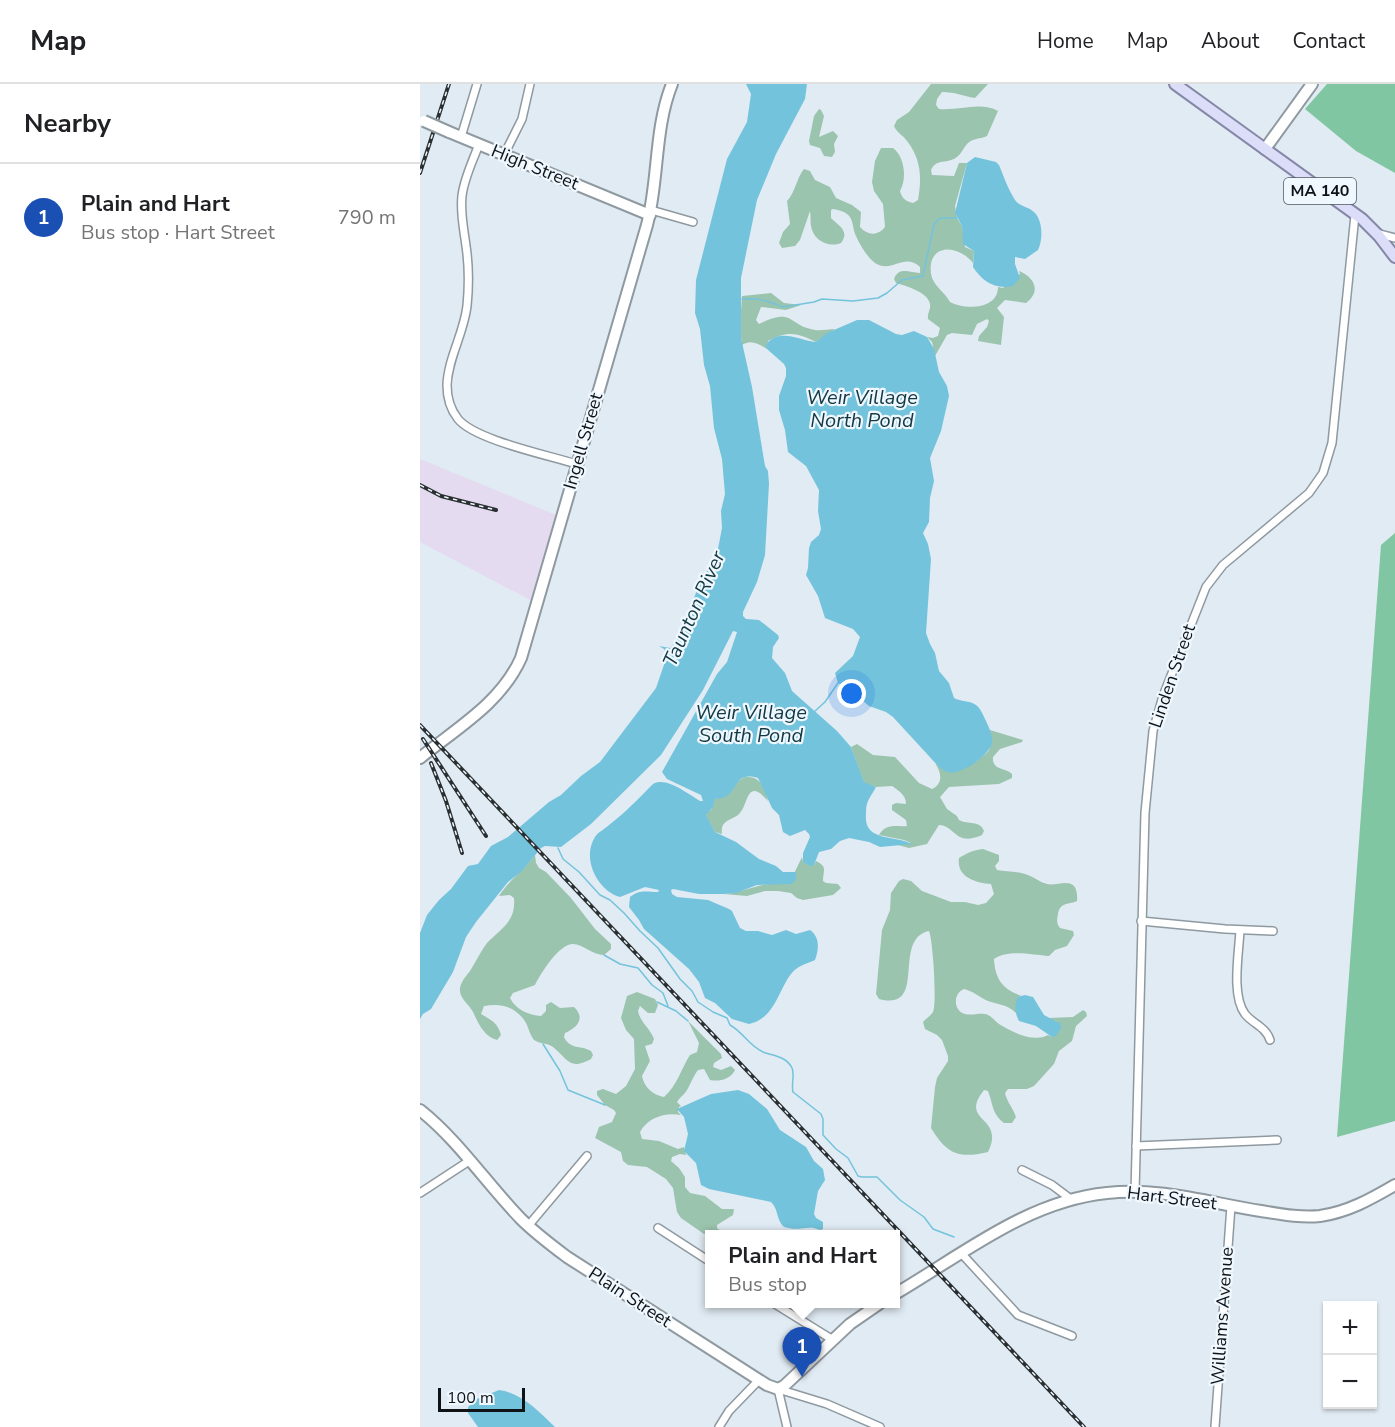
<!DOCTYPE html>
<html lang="en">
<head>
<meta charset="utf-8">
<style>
	body { margin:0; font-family:"Nunito Sans",sans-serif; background:#f2f2f2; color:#202124 }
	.controls { position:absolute; right:18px; bottom:18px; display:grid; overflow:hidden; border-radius:0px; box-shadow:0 2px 4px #0004 }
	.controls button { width:54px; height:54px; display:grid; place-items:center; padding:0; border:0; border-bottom:2px solid #e0e0e0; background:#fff; color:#202124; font:30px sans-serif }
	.scale { position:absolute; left:18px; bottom:15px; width:87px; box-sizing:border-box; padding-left:6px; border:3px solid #0f1316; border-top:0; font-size:16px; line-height:21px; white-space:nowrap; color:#0f1316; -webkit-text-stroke:4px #f0f8ff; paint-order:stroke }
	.you { position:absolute; left:432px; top:610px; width:21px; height:21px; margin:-15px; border:4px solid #fff; border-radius:50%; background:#1a73e8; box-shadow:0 0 0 9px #1a73e833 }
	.badge { display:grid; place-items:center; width:39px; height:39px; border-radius:50%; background:#397e21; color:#fff; font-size:20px; font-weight:700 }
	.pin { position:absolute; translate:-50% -50px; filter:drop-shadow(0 2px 3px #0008) }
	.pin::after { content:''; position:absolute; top:32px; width:21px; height:18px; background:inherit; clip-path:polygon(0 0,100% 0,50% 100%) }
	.popup { position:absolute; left:285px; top:1146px; width:195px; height:78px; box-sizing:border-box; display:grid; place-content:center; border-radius:0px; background:#fff; filter:drop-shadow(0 2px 4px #0005); font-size:20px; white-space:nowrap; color:#757577 }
	.popup b { font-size:22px; color:#202124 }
	.popup::after { content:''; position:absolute; left:50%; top:100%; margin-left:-12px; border:12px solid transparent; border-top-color:#fff }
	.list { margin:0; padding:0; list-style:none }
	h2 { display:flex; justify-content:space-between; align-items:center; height:78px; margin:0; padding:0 24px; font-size:26px }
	h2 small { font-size:20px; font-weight:400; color:#757577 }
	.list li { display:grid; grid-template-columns:39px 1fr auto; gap:18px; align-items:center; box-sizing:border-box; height:108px; padding:0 24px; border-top:2px solid #e0e0e0 }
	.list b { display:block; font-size:22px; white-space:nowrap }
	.list p { margin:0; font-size:20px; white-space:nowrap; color:#757577 }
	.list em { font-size:20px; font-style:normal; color:#757577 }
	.map { position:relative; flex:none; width:975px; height:1343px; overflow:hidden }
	header { display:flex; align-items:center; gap:36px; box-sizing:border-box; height:84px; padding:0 30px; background:#fff; border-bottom:2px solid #e0e0e0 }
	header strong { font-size:28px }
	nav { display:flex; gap:33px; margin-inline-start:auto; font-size:21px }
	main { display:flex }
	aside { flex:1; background:#fff }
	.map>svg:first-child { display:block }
	.industrial { fill:#e4dbf0 }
	.green { fill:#9bc4ae }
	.forest { fill:#81c6a3 }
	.water { fill:#73c3dc }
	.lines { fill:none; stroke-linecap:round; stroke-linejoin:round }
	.stream { stroke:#73c3dc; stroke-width:1.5 }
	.street-casing { stroke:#8f99a0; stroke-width:10 }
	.secondary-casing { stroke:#8f99a0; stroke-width:14 }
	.primary-casing { stroke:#8587a6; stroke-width:14 }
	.street { stroke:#fff; stroke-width:7 }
	.secondary { stroke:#fff; stroke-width:10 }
	.primary { stroke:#dcddf8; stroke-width:10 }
	.rail-casing { stroke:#2a2f32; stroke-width:4 }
	.rail { stroke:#f0f8ff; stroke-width:1.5; stroke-dasharray:4.5; stroke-linecap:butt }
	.secondary-bridge-casing { stroke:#8f99a0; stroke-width:14; stroke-linecap:butt }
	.secondary-bridge { stroke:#fff; stroke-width:10 }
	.labels { text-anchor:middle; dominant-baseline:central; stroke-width:4.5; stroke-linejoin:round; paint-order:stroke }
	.shield { fill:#f0f8ff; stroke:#52585c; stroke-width:1.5 }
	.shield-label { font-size:16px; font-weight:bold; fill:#0f1316 }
	.street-label { font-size:18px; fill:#0f1316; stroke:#f0f8ff }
	.water-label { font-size:20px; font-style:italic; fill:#133943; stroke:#f0f8ff }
</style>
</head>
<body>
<header>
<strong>Map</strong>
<nav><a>Home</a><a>Map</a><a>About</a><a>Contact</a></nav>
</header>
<main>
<aside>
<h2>Nearby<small></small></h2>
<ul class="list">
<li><span class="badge" style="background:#1a4fb4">1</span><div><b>Plain and Hart</b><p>Bus stop · Hart Street</p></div><em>790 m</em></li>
</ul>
</aside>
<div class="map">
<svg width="975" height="1343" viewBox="0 0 975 1343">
	<rect width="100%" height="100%" fill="#e1ebf3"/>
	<path class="industrial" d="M0,375L136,431L112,517L0,458Z"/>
	<g class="green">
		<path d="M511,0H568L555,14C543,12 535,8 522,8L517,15L516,21L519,25C538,27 561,17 578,27L567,52C561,55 553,54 548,59C542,65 541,73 531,76C522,79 516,76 511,86L512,91L534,92L539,79H547L535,122L537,134L542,142L545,163L554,167L553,179C538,160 507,159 511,190C513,202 525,208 530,218C544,226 578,226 578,203L583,204L600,190L599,187C614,193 622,207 606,219L585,216L577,224L584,233L581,261L558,257L559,252L567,243L569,237L567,235L557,240L552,251L532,249L527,251L515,272L512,258L507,253L513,254L518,252L520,244L508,235C507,229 511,226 510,220C508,208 486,202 476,199L474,195C479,182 490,189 500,189V183C484,168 472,190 455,179C447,173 440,161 436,152C432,144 434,135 427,130C423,127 418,126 413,125L411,126V134C419,142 430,147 421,159C408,164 393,156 391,142C390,136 391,132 390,127L380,156L375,162L362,164L359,159L363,148L370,140L367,117C376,107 376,95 384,85L390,87L395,96L410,103L416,114L432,121L441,128L440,143C448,152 458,152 465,143L463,120L454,107L452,98L455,77L461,64H473C485,73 487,95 480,107C482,115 486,117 493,119L498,116C502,93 501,75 487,57C483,51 477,49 474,42L477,36L489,28Z"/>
		<path d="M399,25L401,26L404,32L399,53L413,47L418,52L414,60L415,68L412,73L404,72L400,64L390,61L389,57L394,32Z"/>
		<path d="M351,209L364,219L381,221L366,226L341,223L336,236L339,240C375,223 366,241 395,246C402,247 408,245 415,245L396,258C378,249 367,246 348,257L347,265C339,260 331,255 322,261L320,243L322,212Z"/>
		<path d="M570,646L603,656L602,658L580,665L573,673C572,687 585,683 592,690V694L579,700L529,703L520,713L527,725L537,732L539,736C548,741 560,736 564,747L562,751C535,763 536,742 519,741L507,760L489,764L478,761L491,759L484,756L459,751C466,739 476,743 487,742L486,736L472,726V721L476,719L486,720C486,711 479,707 472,702L456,703L444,699L431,663L437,660L453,671L475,673L499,699L512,705C524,699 521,688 515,679C530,694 543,686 558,676C561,673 567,670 569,666C572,660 571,653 570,646Z"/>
		<path d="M325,693C341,692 344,703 348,717C326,692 329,721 319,730C311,737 300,736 302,750L295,748L286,732L287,728L291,726L295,715C312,712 311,699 325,693Z"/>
		<path d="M563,765L579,771V777L575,782L577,786C586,788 596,787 605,790C613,792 619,798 627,800C638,803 659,789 657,817C648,821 640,818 638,830C637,836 636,839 640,844L653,847L654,851L647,862L635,866L629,872C613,871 588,865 574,875C575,895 583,906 602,912L598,913L596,929C587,920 579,921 568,917C559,913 553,907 544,905C533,909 533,927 545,930C553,932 560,928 568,931C572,933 575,937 579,940C592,948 613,959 628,951L632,953L637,938L628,934L653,933L663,926L666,928L667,932L656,942L652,957L639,967L634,980L614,1002L607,1005H588L585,1009C587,1018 593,1024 596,1033L592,1039H584C572,1030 573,1020 568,1007L564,1006C538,1039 586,1031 568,1068C538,1075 527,1070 511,1044L515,1003L517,994L528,977V972L522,956L517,951L505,945L503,938C506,935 511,931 513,928C517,920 513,856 509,847C471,855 509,928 459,915L456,910L462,846L470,826L471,809L479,797L483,795L491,797L502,807L531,818H545L558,821L566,819L574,810L571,800C556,799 536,793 539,774C547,769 553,766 563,765Z"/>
		<path d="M115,771L116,779L119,784L126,788L151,814L175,845L191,860V865L184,871C172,871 163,860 153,860C139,860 121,889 115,901L93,909L90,914C96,926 109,931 121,932L126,927V921L131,918L140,924L154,923C166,934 157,944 145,949L144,953C150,966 161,961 171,967L173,971L171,975C149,987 148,975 133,963C128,959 120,960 114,956C110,951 109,945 106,939C96,922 81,919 64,922L61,930C71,936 78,939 81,951L77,956C65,953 59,941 54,930C51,922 40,915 40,907C39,900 46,892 50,887C56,878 60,868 67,859C81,844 96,838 94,814L90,811L79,812C89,796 104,786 115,771Z"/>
		<path d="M382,773L383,778L394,781L396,777C408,783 403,786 403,797L406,799L418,800L421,804L413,811L383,816L377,814L371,809L358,807H345L327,812L304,810C327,808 343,796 369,800Z"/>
		<path d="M217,908L235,915L238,921L235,929H228L220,922L218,927C220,938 230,944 234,955L232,960L225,962L230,977L222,992C224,1003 233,1011 244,1013C257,1002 261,985 270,971L277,968L279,959L268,937L301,970L302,974L294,979L293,983L301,986L311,982L315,986C311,995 299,998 290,996L284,985L278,986C273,993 271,999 267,1006C265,1010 260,1013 257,1018L261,1022L259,1023L258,1028L261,1031C246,1028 228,1033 220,1048L222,1055L239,1057L258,1065L264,1063L266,1071L260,1070L252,1073L251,1077L259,1084L265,1093V1103L270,1109L285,1112L302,1125H314L313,1131L297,1141V1144L301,1147V1150H284L261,1134L257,1128L253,1104L246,1095L227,1083L208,1081L203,1077L201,1068L175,1054L179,1043L192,1038L196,1029L194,1026L185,1021L177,1011V1007L183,1005L196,1010L206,1002L215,985L214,955L206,946L201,934L207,912Z"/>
	</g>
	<g class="forest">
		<path d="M907,0H975V89L936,67L885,25Z"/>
		<path d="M975,449V1037L917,1053L961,461Z"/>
	</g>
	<g class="water">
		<path d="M326,0H387L385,15L356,70L337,116L321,194V254L332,303L345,382L348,387L349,400L345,471L337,498L323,528V532L326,535L339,536L358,551L359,554L353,563L352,574L365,589L372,607L417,647L431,663L444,698L456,703C454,707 451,711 449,715C446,720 446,725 446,730C443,758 474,751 492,760L460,763L449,758L429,754L420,757L411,765L399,768L394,781L390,782L383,778V769L390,753L389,750L385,746L370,752L363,748L359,731L352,724L338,694C314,687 319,706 305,713C304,714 296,715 295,715L293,723L286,731L295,748L316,758L339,775L356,782L363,788H376V795L372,800L337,801L316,809L304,810H279L253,805L251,806L252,810L257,813L288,816L309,825L312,827L320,844L326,847H338L352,851L366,846L376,850L390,846C400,853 399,865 395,876C386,880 377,882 371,890C358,907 355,934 329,940L312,935L295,919L285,914L279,898L269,885L224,845L219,836L209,823L210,813C220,805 227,808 238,808L239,806L225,803L200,813C178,807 161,775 175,753C178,748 185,745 189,741C205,729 219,714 233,700C246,692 268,710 280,717H283L281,711L247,695L242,688L297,590L307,578L317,548L313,547L283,606L241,671L171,740L141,763L125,762L121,764L102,787L88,798L56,838L46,853L33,888L11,925L3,930L0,935V849L7,831L19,816L31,805L48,782L58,780L71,762L88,753L129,718L141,711L161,692L180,678L236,604L247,572L244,565L239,562L250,564L256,558L263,545L278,503L297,470L302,444L301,427L305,410L302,375L294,344L290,302L284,281L280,245L275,229L276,196L307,75L327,38L331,10Z"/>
		<path d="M555,73L576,78L579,81C584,93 588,105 595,116C600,123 610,123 615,129C623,138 623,156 618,166L605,175L595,173V180L600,194L593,202C575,206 562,197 553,183L554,167L543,160L542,142L535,129L547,79Z"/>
		<path d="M437,236H449L476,250L482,251L494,247L507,253L514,265L519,288L527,302L529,312L521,347L510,374L514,397L510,414L509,438L503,449L508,460L511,475L506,549L510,560L515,569L519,587L529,599L534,614C541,618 549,616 556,621C561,625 563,631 566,637C569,644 573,651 572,659C569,672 540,692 527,688C525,687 520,684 519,683L473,633L466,628L449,622L429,605L418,599L415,589L433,572L440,553L433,545L405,534L398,512L386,491L388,484L389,464L391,458L399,451L401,445L398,427L399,406L386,382L368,368L365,346L359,326V312L366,292V284L364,280L347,265L346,261C358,243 380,257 396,258L407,249Z"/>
		<path d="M605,911L613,913L624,931L641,940V944L636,952L632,953L616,942L599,937C595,930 594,920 598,913Z"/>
		<path d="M318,1006L329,1010L347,1025L360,1046L386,1063L394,1077L403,1085L405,1096L398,1107L394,1130L396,1134L403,1138V1145L400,1146C387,1140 381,1148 364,1143C356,1136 359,1126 351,1118L289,1105L281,1101L276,1079L264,1067L268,1050L264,1033L257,1025L291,1010Z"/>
		<path d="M79,1306C102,1309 119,1328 135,1343H58L48,1329V1323L57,1315Z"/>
	</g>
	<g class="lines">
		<g class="stream">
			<path d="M322,215C341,214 347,217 363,223L394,218L402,215L433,217L458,214L467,209L482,196L503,192L514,140L520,134H537"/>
			<path d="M395,627L405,618L418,599"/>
			<path d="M138,764L143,775L159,788L180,811L190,816L204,829L220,847L238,864L260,895L272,907L278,918L293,928L307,934L310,941C323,948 329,962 343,968C353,972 366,972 372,984C375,991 371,1000 373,1008L401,1030L403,1035V1051L416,1065L428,1074L438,1092L442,1093H457L480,1116L504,1133L513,1145L534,1153"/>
			<path d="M184,871L200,880L218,884L232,901L243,909L248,922"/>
			<path d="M237,918L256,927L268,937"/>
			<path d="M123,960L140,987L148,1006L185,1021"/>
		</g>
		<g class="street-casing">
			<g id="street">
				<path d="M41,53L57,0"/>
				<path d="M59,60C53,77 44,94 42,112C40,129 44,146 46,162C49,182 49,202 47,222C44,249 28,274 27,301C27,314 30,325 38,335C55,356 128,371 156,380"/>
				<path d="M84,71L102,35L110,0"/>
				<path d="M231,126L273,138"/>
				<path d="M956,149L975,154"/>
				<path d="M721,837L805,845L853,847"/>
				<path d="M820,846C819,869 811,911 825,930C833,940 846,943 850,956"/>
				<path d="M716,1062L857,1056"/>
				<path d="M602,1086L632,1101L652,1116"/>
				<path d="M715,1108L725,729L733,647L743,612L786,503L803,481L889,409L903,389L912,359L935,131"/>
				<path d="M0,1109L49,1077"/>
				<path d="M108,1142L167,1072"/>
				<path d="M238,1144L289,1177"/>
				<path d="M541,1169L598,1231L652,1252"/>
				<path d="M355,1220L413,1256"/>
				<path d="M299,1343L309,1327L339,1296"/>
				<path d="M367,1343L358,1305L407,1320L460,1343"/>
				<path d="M795,1343L811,1122"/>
			</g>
		</g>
		<g class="secondary-casing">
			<g id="secondary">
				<path d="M29,48L230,131"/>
				<path d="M845,65L892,0"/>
				<path d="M0,674C37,644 81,619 101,574L227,141C239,95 234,45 252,0"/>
				<path d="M0,1026C38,1056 67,1100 101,1135C115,1149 131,1161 147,1173L347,1301L358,1305L364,1302L430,1240L459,1220"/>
				<path d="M475,1210C542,1171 607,1117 687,1109C739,1103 790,1119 841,1127C860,1130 880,1134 900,1132C928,1128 951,1115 975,1101"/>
			</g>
		</g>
		<g class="primary-casing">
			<path id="primary" d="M755,0L942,135L959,152L975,173"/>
		</g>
		<use href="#street" class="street"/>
		<use href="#secondary" class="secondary"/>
		<use href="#primary" class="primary"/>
		<g class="rail-casing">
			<g id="rail">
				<path d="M0,89L29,0"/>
				<path d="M0,401L21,412L76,426"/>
				<path d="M0,641L664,1343"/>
				<path d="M3,655L66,752"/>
				<path d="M11,679L26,717L42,769"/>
			</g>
		</g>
		<use href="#rail" class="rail"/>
		<g class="secondary-bridge-casing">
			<path id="secondary-bridge" d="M4,37L29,48"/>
		</g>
		<use href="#secondary-bridge" class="secondary-bridge"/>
	</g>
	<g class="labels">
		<rect class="shield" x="864" y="94" width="72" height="26" rx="4.5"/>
		<g class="shield-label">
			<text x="900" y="107">MA 140</text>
		</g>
		<g class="street-label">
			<text transform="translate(115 83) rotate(22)">High Street</text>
			<text transform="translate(163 357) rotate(-74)">Ingell Street</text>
			<text transform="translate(752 592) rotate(-71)">Linden Street</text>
			<text transform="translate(752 1114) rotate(7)">Hart Street</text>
			<text transform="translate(210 1213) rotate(33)">Plain Street</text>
			<text transform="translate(802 1232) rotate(-86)">Williams Avenue</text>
		</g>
		<g class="water-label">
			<text x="442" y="313">Weir Village<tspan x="442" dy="23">North Pond</tspan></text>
			<text transform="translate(274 525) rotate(-66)">Taunton River</text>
			<text x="331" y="628">Weir Village<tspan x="331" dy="23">South Pond</tspan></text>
		</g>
	</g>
</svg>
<div class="controls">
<button>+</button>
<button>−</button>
</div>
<div class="scale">100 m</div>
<div class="you"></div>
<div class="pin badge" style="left:382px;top:1293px;background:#1a4fb4">1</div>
<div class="popup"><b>Plain and Hart</b>Bus stop</div>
</div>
</main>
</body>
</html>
